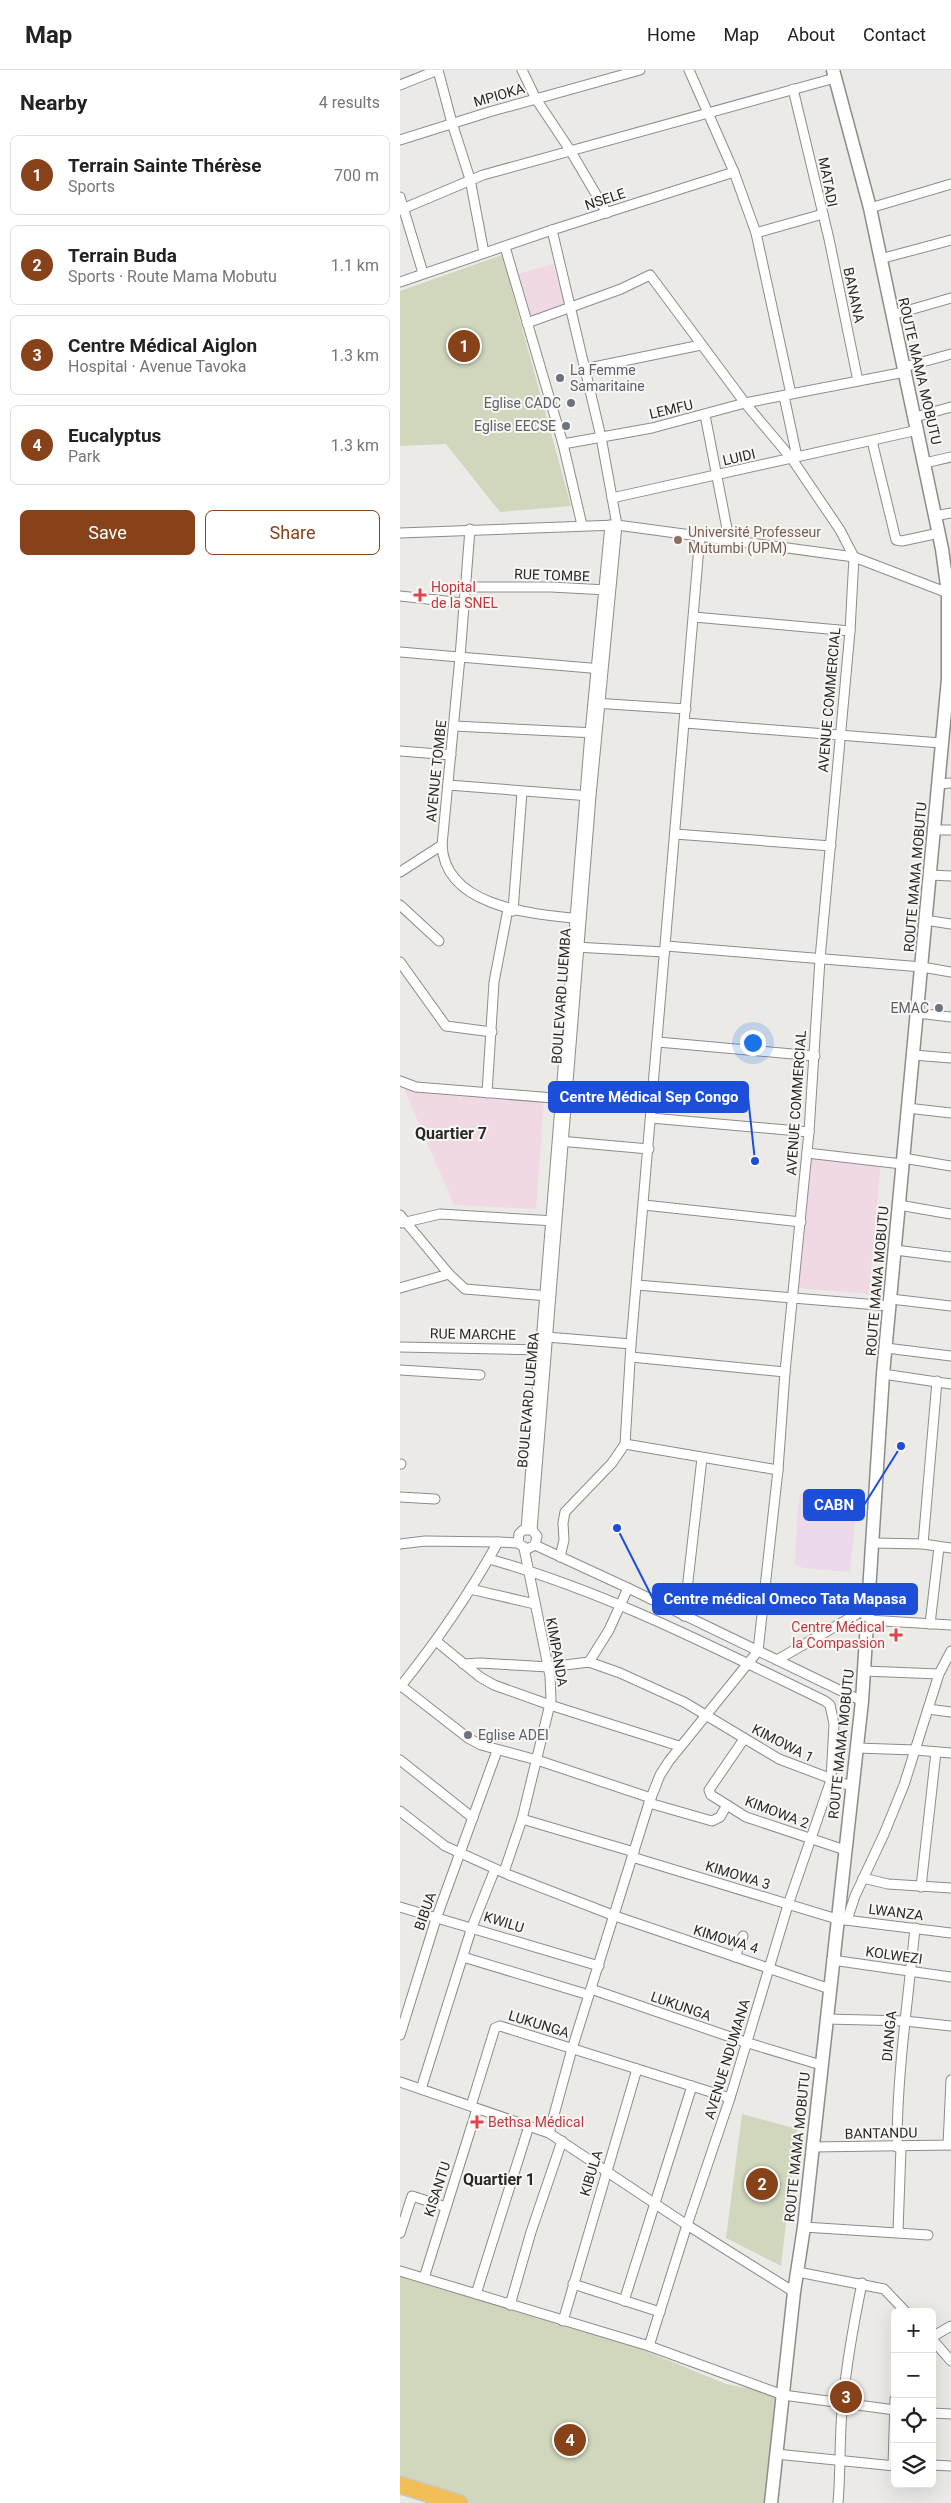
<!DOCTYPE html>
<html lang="en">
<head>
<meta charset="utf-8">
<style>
	body { margin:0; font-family:Roboto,sans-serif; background:#f6f6f6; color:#222 }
	.controls { position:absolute; right:15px; bottom:15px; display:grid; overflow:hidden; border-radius:8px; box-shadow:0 5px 20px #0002 }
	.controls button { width:45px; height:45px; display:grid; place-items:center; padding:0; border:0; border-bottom:1px solid #e0e0e0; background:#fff; color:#222; font:25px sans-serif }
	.you { position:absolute; left:352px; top:972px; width:18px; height:18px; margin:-12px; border:4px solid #fff; border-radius:50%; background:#1a73e8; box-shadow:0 0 0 8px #1a73e833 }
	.badge { display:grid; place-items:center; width:32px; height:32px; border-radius:50%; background:#87421a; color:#fff; font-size:16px; font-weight:700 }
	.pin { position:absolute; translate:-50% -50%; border:2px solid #fff; box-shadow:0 1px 5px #0006 }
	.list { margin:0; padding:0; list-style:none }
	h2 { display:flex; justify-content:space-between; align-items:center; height:65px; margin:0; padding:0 20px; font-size:21px }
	h2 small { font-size:16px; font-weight:400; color:#767676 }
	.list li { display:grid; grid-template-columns:32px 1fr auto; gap:15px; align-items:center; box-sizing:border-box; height:80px; margin:0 10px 10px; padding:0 10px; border:1px solid #e0e0e0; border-radius:8px }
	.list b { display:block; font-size:19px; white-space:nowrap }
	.list p { margin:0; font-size:16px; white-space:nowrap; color:#767676 }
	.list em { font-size:16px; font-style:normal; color:#767676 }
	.actions { display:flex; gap:10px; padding:15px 20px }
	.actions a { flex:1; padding:11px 0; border:1px solid #87421a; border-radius:8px; text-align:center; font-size:18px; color:#87421a }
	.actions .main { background:#87421a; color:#fff }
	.icon { flex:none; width:28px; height:28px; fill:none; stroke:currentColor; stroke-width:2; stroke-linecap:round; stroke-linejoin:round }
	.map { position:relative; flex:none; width:551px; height:2433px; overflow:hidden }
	header { display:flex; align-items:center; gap:30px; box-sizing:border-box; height:70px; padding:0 25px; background:#fff; border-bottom:1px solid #e0e0e0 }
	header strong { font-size:24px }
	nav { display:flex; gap:28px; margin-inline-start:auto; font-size:18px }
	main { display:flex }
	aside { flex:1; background:#fff }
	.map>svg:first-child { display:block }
	.commercial { fill:#ecd9ea }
	.education { fill:#f0d9e4 }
	.green { fill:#d0d7bd }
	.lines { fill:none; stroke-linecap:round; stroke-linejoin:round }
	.street-casing { stroke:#8e8c89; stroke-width:11 }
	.secondary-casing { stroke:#8e8c89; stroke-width:15 }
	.highway-casing { stroke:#c8c7c7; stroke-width:19 }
	.street { stroke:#fff; stroke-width:9 }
	.secondary { stroke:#fff; stroke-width:12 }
	.highway { stroke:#f2bf56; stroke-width:16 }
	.worship-dot { fill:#6b7280; stroke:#f9f7f4; stroke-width:2 }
	.education-dot { fill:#8d6e63; stroke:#f9f7f4; stroke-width:2 }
	.health-dot { fill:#e0444e; stroke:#f9f7f4; stroke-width:2 }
	.labels { text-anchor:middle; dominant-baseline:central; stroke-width:4; stroke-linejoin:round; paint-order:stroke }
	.street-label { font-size:14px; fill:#2a2928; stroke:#f9f7f4 }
	.worship-label { font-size:14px; fill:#5b616d; stroke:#f9f7f4; text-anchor:end }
	.education-label { font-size:14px; fill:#785e54; stroke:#f9f7f4; text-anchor:start }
	.health-label { font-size:14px; fill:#be3a42; stroke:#f9f7f4; text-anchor:start }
	.quarter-label { font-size:16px; font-weight:bold; fill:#2a2928; stroke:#f9f7f4 }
	.leader { fill:none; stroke:#1d4ed8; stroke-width:2 }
	.callout-dot { fill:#1d4ed8; stroke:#f9f7f4; stroke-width:2 }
	.callout { fill:#1d4ed8; stroke:#1d4ed8; stroke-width:2 }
	.callout-label { font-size:15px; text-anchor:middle; font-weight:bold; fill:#fff }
</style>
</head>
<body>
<header>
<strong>Map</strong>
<nav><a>Home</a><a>Map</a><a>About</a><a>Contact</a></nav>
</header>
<main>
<aside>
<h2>Nearby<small>4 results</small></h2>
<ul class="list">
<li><span class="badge">1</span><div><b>Terrain Sainte Thérèse</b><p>Sports</p></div><em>700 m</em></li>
<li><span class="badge">2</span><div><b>Terrain Buda</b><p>Sports · Route Mama Mobutu</p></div><em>1.1 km</em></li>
<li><span class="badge">3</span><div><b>Centre Médical Aiglon</b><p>Hospital · Avenue Tavoka</p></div><em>1.3 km</em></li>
<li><span class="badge">4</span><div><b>Eucalyptus</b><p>Park</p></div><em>1.3 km</em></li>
</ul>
<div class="actions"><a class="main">Save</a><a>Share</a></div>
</aside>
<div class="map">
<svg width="551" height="2433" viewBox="0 0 551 2433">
	<rect width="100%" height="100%" fill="#eceae7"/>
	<path class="commercial" d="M405,1420L458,1421L450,1502L403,1498L395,1494L397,1446L400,1424Z"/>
	<g class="education">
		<path d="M153,194L165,235L129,248L117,204Z"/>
		<path d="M4,1019L144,1032L136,1139L54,1135Z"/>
		<path d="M410,1086L481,1093L469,1224L397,1218Z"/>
	</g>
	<g class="green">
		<path d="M102,185L171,436L100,442L46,374L0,376V221Z"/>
		<path d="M342,2044L397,2059L381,2196L326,2168Z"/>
		<path d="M0,2197L241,2279L326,2314L383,2325L372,2433H59L0,2415Z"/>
	</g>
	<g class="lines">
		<g class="street-casing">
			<g id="street">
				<path d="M38,0L52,53L70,109L84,183"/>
				<path d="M122,0L136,29L170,80L207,143"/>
				<path d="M289,0L334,102L356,163L391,324"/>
				<path d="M0,15L38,0"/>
				<path d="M393,19L429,169L458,311"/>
				<path d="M0,70L89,42L240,0"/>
				<path d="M0,127L23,203"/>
				<path d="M470,138L551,114"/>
				<path d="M0,140L83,105L435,8"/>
				<path d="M356,163L423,144"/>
				<path d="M105,177L163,374L182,455"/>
				<path d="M480,189L551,170"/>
				<path d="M0,212L152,160L334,102"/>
				<path d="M492,245L551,228"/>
				<path d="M127,253L221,219L250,205L345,333L392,389L440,460L454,487L450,561L420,889L409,1062L385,1302L378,1400L358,1581L269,1691L260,1705L249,1733L172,1979L149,2063"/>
				<path d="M504,297L551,284"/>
				<path d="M184,299L301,275"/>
				<path d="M384,326L397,387"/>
				<path d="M305,345L329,469"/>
				<path d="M515,347L551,337"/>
				<path d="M472,371L496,470L502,471L539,463"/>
				<path d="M163,374L252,358L345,333L505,302"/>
				<path d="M525,393L551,387"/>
				<path d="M212,428L518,360"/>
				<path d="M535,446L551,443"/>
				<path d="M70,459L60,587L42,775C45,838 134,844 181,849"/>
				<path d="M0,463L217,455L454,487L548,523"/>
				<path d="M64,517H151L207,520"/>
				<path d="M0,526L63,533"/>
				<path d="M294,547L450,561"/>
				<path d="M0,582L202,599"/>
				<path d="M194,633L286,639"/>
				<path d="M285,653L541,673"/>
				<path d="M54,656L196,663"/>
				<path d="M0,681L51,685"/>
				<path d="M538,714L551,713"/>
				<path d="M48,715L190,726"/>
				<path d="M534,760H551"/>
				<path d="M275,764L431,776"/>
				<path d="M0,802L42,775"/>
				<path d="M530,805L551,806"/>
				<path d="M0,835L39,871"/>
				<path d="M113,841L122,722"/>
				<path d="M525,850L551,854"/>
				<path d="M266,876L522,897L551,902"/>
				<path d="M175,877L264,882"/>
				<path d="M0,892L46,956L92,962"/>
				<path d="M517,943L551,947"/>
				<path d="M258,972L415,986"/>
				<path d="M513,985L551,988"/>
				<path d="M0,1011L16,1017L166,1029"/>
				<path d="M87,1023L94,912L108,839"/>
				<path d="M507,1038L551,1043"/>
				<path d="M251,1048L409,1062"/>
				<path d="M159,1071L249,1079"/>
				<path d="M407,1083L502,1094"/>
				<path d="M503,1088L551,1096"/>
				<path d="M244,1135L401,1152"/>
				<path d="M499,1135L551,1144"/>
				<path d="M0,1145L49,1204L65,1219L148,1226"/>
				<path d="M2,1153L40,1144L155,1151"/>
				<path d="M495,1180L551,1187"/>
				<path d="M237,1215L490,1236"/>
				<path d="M0,1218L49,1204"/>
				<path d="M491,1229L551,1236"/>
				<path d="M147,1267L231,1274"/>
				<path d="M0,1277L144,1280"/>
				<path d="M486,1278L551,1286"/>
				<path d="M231,1287L385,1302"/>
				<path d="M0,1300L80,1305"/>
				<path d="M483,1304L551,1314"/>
				<path d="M225,1374L378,1400"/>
				<path d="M0,1394H1"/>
				<path d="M0,1427L35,1429"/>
				<path d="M126,1459L190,663L210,455"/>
				<path d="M132,1460L191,726L217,455L201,367L152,160"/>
				<path d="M474,1473L523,1474L551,1478"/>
				<path d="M0,1474L25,1471L98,1472L118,1473L127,1479L135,1475L137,1466L132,1460H123L119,1464L118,1473"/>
				<path d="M523,1474L537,1311"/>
				<path d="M135,1475L228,1518L462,1631"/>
				<path d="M160,1487L164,1470L163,1453L165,1442L212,1393L225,1374L231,1274L300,465"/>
				<path d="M89,1489C207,1522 315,1578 425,1631L430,1635L434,1654L431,1710L388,1835L330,2028L287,2155L249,2276"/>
				<path d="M70,1519L135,1534"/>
				<path d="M284,1546L302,1388"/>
				<path d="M468,1550L551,1555"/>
				<path d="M530,1554L539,1477"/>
				<path d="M36,1571L80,1607L94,1615L150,1635L279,1676"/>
				<path d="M377,1590L469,1537"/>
				<path d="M189,1592L209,1560L228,1518"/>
				<path d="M63,1594L80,1593L149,1597L189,1592L220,1603L284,1632L379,1689L453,1717"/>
				<path d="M464,1601L539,1604"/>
				<path d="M0,1615L68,1668L81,1675L137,1690L251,1728"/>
				<path d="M0,1617C37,1571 70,1523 98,1472"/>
				<path d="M528,1639L551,1642"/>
				<path d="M457,1678L515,1680L551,1683"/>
				<path d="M0,1690L73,1748"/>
				<path d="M249,1733L312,1751L320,1747L327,1735L346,1747L445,1780"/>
				<path d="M327,1735L311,1725L309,1720L344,1669"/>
				<path d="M0,1741L45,1776L109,1805L215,1846L430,1919"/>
				<path d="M122,1749L234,1782"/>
				<path d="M232,1787L437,1849L551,1863"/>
				<path d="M104,1802L122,1749L151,1630L150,1606L124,1478"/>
				<path d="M463,1808L488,1814L551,1818"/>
				<path d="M521,1817L536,1682"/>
				<path d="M0,1837L199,1896"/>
				<path d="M447,1850L455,1826L484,1764L504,1715L539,1604L551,1581"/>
				<path d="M63,1887L189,1925"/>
				<path d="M335,1887L343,1866"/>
				<path d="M432,1890L551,1907"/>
				<path d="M191,1919L345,1972L421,1995"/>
				<path d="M427,1949L505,1951L551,1956"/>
				<path d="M0,1965L36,1849L97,1681"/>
				<path d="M0,2012L149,2063L287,2155L394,2222"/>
				<path d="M21,2019L72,1857L95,1799"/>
				<path d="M71,2036L95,1958L100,1956L330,2028"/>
				<path d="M548,2075L551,2010"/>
				<path d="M412,2077L551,2075"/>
				<path d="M497,2077C497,2003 508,1931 515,1858"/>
				<path d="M404,2157L528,2165"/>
				<path d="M498,2162L501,2077"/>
				<path d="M0,2163L12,2126L46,2137"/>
				<path d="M0,2201L249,2276L383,2325L495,2340"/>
				<path d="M398,2202L484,2219L506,2242"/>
				<path d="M24,2208L77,2039"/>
				<path d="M173,2214L260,2242"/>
				<path d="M76,2224L129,2056"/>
				<path d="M224,2231L292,2016"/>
				<path d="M110,2235L131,2162L162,2071"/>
				<path d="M163,2251L237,1999"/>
				<path d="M532,2267L551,2256"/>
				<path d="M532,2269L551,2291"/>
				<path d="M532,2343L551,2344"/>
				<path d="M376,2384L495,2396"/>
				<path d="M532,2395L551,2396"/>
				<path d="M493,2396L495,2329"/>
				<path d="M438,2433C441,2399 439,2364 443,2330C447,2291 454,2252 462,2213"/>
			</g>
		</g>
		<g class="secondary-casing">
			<path id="secondary" d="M371,2433L394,2222L404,2157L462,1631L483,1304L548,609V523L542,479L470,138L433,0"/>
		</g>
		<g class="highway-casing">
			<path id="highway" d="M0,2415L59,2433"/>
		</g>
		<use href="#street" class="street"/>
		<use href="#secondary" class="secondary"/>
		<use href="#highway" class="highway"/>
	</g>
	<g class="worship-dot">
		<circle cx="160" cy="308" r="5"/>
		<circle cx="171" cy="333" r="5"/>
		<circle cx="166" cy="356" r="5"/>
		<circle cx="539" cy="938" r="5"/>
		<circle cx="68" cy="1665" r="5"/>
	</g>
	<circle class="education-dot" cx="278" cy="470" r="5"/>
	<g class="health-dot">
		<path d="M17.5 517.5h5v5h5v5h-5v5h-5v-5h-5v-5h5z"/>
		<path d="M493.5 1557.5h5v5h5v5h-5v5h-5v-5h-5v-5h5z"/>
		<path d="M74.5 2044.5h5v5h5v5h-5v5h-5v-5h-5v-5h5z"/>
	</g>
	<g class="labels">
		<g class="street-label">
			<text transform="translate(99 25) rotate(-16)">MPIOKA</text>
			<text transform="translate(428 112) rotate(79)">MATADI</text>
			<text transform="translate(205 129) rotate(-18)">NSELE</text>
			<text transform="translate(454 225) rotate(78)">BANANA</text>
			<text transform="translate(520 301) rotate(77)">ROUTE MAMA MOBUTU</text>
			<text transform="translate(271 339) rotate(-13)">LEMFU</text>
			<text transform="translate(339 387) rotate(-13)">LUIDI</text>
			<text transform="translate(152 505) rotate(2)">RUE TOMBE</text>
			<text transform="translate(429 630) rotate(-85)">AVENUE COMMERCIAL</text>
			<text transform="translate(36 701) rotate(-84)">AVENUE TOMBE</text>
			<text transform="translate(515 807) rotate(-85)">ROUTE MAMA MOBUTU</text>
			<text transform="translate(161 926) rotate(-86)">BOULEVARD LUEMBA</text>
			<text transform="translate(396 1033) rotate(-86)">AVENUE COMMERCIAL</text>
			<text transform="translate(477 1211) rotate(-85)">ROUTE MAMA MOBUTU</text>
			<text transform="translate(73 1264) rotate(1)">RUE MARCHE</text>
			<text transform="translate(128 1330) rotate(-85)">BOULEVARD LUEMBA</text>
			<text transform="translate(157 1582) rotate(80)">KIMPANDA</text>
			<text transform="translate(383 1673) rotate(27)">KIMOWA 1</text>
			<text transform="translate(441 1674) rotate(-84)">ROUTE MAMA MOBUTU</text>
			<text transform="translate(377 1742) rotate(21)">KIMOWA 2</text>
			<text transform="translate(338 1805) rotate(17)">KIMOWA 3</text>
			<text transform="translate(25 1841) rotate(-71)">BIBUA</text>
			<text transform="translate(496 1842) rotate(7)">LWANZA</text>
			<text transform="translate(104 1852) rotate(17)">KWILU</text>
			<text transform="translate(326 1869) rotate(17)">KIMOWA 4</text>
			<text transform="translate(494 1885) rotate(8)">KOLWEZI</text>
			<text transform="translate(281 1936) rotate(19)">LUKUNGA</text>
			<text transform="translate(139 1954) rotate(17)">LUKUNGA</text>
			<text transform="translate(489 1966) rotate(-85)">DIANGA</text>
			<text transform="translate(327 1989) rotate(-73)">AVENUE NDUMANA</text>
			<text transform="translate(481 2063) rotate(-1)">BANTANDU</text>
			<text transform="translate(397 2077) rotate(-84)">ROUTE MAMA MOBUTU</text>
			<text transform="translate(191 2103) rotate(-73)">KIBULA</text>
			<text transform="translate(37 2119) rotate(-72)">KISANTU</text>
		</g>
		<g class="worship-label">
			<text x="170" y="300" text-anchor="start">La Femme<tspan x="170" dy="16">Samaritaine</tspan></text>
			<text x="161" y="333">Eglise CADC</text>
			<text x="156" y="356">Eglise EECSE</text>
			<text x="529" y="938">EMAC</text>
			<text x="78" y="1665" text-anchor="start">Eglise ADEI</text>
		</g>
		<g class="education-label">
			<text x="288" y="462">Université Professeur<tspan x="288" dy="16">Mutumbi (UPM)</tspan></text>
		</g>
		<g class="health-label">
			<text x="31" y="517">Hopital<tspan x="31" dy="16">de la SNEL</tspan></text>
			<text x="485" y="1557" text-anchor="end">Centre Médical<tspan x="485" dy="16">la Compassion</tspan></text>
			<text x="88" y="2052">Bethsa Médical</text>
		</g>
		<g class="quarter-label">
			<text x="51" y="1063">Quartier 7</text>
			<text x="99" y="2109">Quartier 1</text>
		</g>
	</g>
	<path class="leader" d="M355 1091L348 1027M501 1376L464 1435M217 1458L253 1529"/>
	<g class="callout-dot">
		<circle cx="355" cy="1091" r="5"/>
		<circle cx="501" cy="1376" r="5"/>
		<circle cx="217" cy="1458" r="5"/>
	</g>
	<g class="callout">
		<rect x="149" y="1012" width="199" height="30" rx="5"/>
		<rect x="404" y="1420" width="60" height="30" rx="5"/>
		<rect x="253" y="1514" width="264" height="30" rx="5"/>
	</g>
	<g class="callout-label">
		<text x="249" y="1032">Centre Médical Sep Congo</text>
		<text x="434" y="1440">CABN</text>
		<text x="385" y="1534">Centre médical Omeco Tata Mapasa</text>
	</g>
</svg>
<div class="controls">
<button>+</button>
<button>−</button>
<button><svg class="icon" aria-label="locate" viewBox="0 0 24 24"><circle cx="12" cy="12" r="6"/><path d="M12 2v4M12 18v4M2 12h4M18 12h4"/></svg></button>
<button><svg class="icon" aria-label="layers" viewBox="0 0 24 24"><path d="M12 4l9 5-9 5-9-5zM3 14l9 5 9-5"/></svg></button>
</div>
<div class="you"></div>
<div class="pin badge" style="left:64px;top:276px">1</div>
<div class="pin badge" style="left:362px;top:2114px">2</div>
<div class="pin badge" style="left:446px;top:2327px">3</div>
<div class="pin badge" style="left:170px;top:2370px">4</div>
</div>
</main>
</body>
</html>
